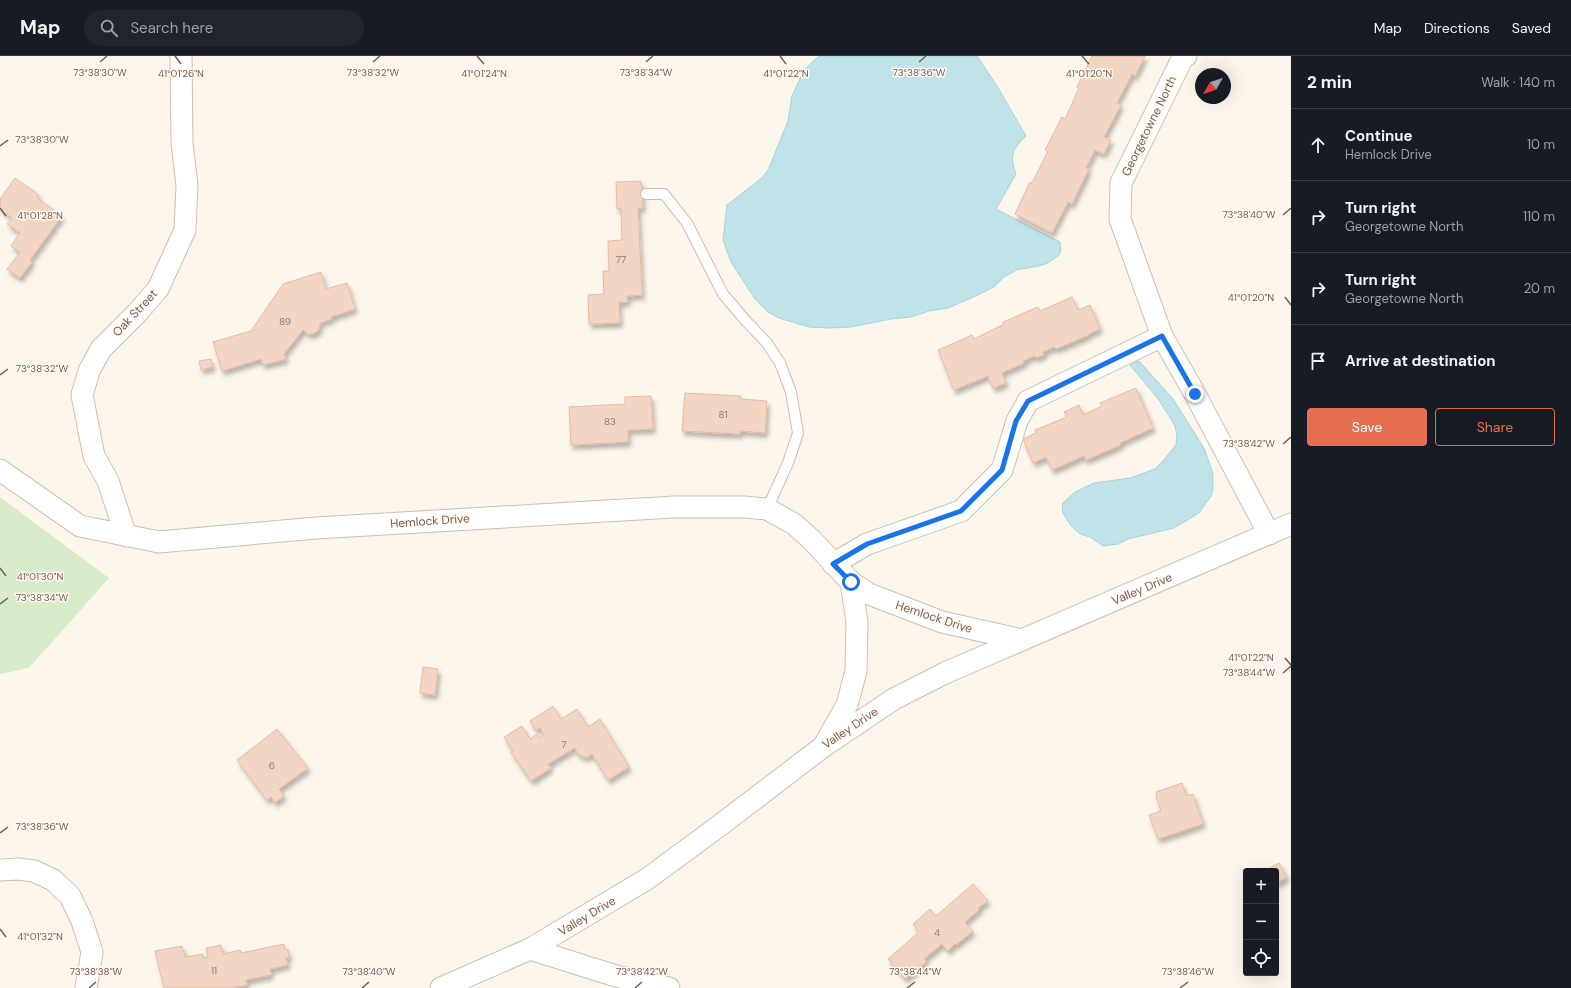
<!DOCTYPE html>
<html lang="en">
<head>
<meta charset="utf-8">
<style>
	body { margin:0; font-family:"DM Sans",sans-serif; background:#20242c; color:#f1f3f6 }
	.controls { position:absolute; right:12px; bottom:12px; display:grid; overflow:hidden; border-radius:4px; box-shadow:0 4px 16px #0002 }
	.controls button { width:36px; height:36px; display:grid; place-items:center; padding:0; border:0; border-bottom:1px solid #363941; background:#171b24; color:#f1f3f6; font:20px sans-serif }
	.compass { position:absolute; left:1195px; top:12px; width:36px; height:36px; border-radius:50%; background:#171b24; box-shadow:0 4px 16px #0002; rotate:230deg }
	.stop { position:absolute; width:12px; height:12px; margin:-9px; border:3px solid #1a73e8; border-radius:50%; background:#fff }
	.stop.end { background:#1a73e8; border-color:#fff; box-shadow:0 1px 4px #0008 }
	.list { margin:0; padding:0; list-style:none }
	h2 { display:flex; justify-content:space-between; align-items:center; height:52px; margin:0; padding:0 16px; font-size:17px }
	h2 small { font-size:13px; font-weight:400; color:#9ea1a6 }
	.list li { display:grid; grid-template-columns:26px 1fr auto; gap:12px; align-items:center; box-sizing:border-box; height:72px; padding:0 16px; border-top:1px solid #363941 }
	.list b { display:block; font-size:15px; white-space:nowrap }
	.list p { margin:0; font-size:13px; white-space:nowrap; color:#9ea1a6 }
	.list em { font-size:13px; font-style:normal; color:#9ea1a6 }
	.actions { display:flex; gap:8px; padding:12px 16px }
	.actions a { flex:1; padding:9px 0; border:1px solid #e76f51; border-radius:4px; text-align:center; font-size:14px; color:#e76f51 }
	.actions .main { background:#e76f51; color:#fff }
	.icon { flex:none; width:22px; height:22px; fill:none; stroke:currentColor; stroke-width:2; stroke-linecap:round; stroke-linejoin:round }
	.map { position:relative; flex:none; width:1291px; height:932px; overflow:hidden }
	header { display:flex; align-items:center; gap:24px; box-sizing:border-box; height:56px; padding:0 20px; background:#171b24; border-bottom:1px solid #363941 }
	header strong { font-size:19px }
	nav { display:flex; gap:22px; margin-inline-start:auto; font-size:14px }
	.search { width:280px; height:36px; background:#20242c; display:flex; align-items:center; gap:10px; box-sizing:border-box; padding:0 14px; border-radius:22px; color:#9ea1a6; font-size:15px }
	main { display:flex }
	aside { flex:1; background:#171b24 }
	.map>svg:first-child { display:block }
	.green { fill:#d8ecc9 }
	.water { fill:#bfe3e8; stroke:#a5d3da }
	.building { fill:#f3d5c3; stroke:#e6bba3; filter:url(#shadow) }
	.lines { fill:none; stroke-linecap:round; stroke-linejoin:round }
	.service-casing { stroke:#d1beb0; stroke-width:12 }
	.minor-casing { stroke:#d1beb0; stroke-width:23 }
	.service { stroke:#fff; stroke-width:10 }
	.minor { stroke:#fff; stroke-width:21 }
	.route { stroke:#1a73e8; stroke-width:5 }
	.ticks { fill:none; stroke:#7a5c4d; stroke-width:1.5 }
	.labels { text-anchor:middle; dominant-baseline:central; stroke-width:3; stroke-linejoin:round; paint-order:stroke }
	.number-label { font-size:10px; fill:#987a6a }
	.street-label { font-size:12px; fill:#7a5c4d; stroke:#fffaf3 }
	.ticks-label { font-size:10px; text-anchor:middle; fill:#7a5c4d; stroke:#fffaf3; stroke-width:3; stroke-linejoin:round; paint-order:stroke }
</style>
</head>
<body>
<header>
<strong>Map</strong>
<div class="search"><svg class="icon" aria-label="search" viewBox="0 0 24 24"><circle cx="10" cy="10" r="6"/><path d="M15 15l6 6"/></svg>Search here</div>
<nav><a>Map</a><a>Directions</a><a>Saved</a></nav>
</header>
<main>
<div class="map">
<svg width="1291" height="932" viewBox="0 0 1291 932">
	<defs>
		<filter id="shadow"><feDropShadow dx="2.5" dy="4.5" stdDeviation="2" flood-color="#0004"/></filter>
	</defs>
	<rect width="100%" height="100%" fill="#fdf6ec"/>
	<path class="green" d="M0,441L109,522L29,612L0,618Z"/>
	<g class="water">
		<path d="M819,0H977L997,30L1026,80C1013,92 1009,100 1016,118L996,153L1060,186L1061,194L1059,199L1048,207L1039,210L1016,214L1004,221L994,231L978,239L948,252L929,255L911,261L891,263L851,271L829,272L809,271L779,262L768,256L755,243L731,206L723,184L727,149L763,121L769,112L788,65L792,40L802,18L809,9Z"/>
		<path d="M1139,305L1173,343L1204,392L1213,418V434L1211,440L1199,457L1174,472L1128,483L1118,488L1103,490L1090,481L1080,478L1071,470L1063,457L1062,452L1063,447L1075,436L1094,427L1130,422L1155,413L1163,405L1176,389L1177,379L1175,370L1159,344L1130,309Z"/>
	</g>
	<g class="building">
		<path d="M1092,0H1145L1135,20L1132,18L1117,47L1121,49L1104,81L1111,84L1104,98L1095,94L1086,112L1089,113L1072,148L1068,146L1052,177L1015,158L1030,126L1032,127L1048,95L1045,94L1062,61L1065,63L1079,32L1077,31Z"/>
		<path d="M15,122L39,139L37,142L62,160L30,204L32,206L20,222L7,213L20,196L11,190L20,177L7,168L12,162L0,153V143Z"/>
		<path d="M641,125L643,152H638L642,239L627,240L628,246H619L620,267L589,268L588,239L604,238L603,215H609L608,185L622,184L621,152L617,153L616,126Z"/>
		<path d="M321,216L326,233L347,227L355,253L331,261L332,263L320,267L319,274L313,278H308L303,274L284,298L286,303L263,309L261,303L222,315L213,286L251,275L283,228Z"/>
		<path d="M1072,241L1078,254L1090,249L1100,273L1089,278V279L1056,293L1054,291L1043,296L1044,299L1036,302L1034,300L1023,305L1024,307L1002,317L1006,327L993,332L988,320L954,334L938,294L972,279L974,283L1004,268L1003,266L1038,251L1040,255Z"/>
		<path d="M211,303L213,311L201,314L199,305Z"/>
		<path d="M1136,332L1153,372L1120,387L1121,389L1086,404L1084,400L1052,414L1046,401L1033,407L1023,383L1036,377L1035,374L1067,361L1064,356L1079,349L1083,359L1102,350L1100,347Z"/>
		<path d="M685,337L741,340V343L767,345L765,377L740,375V378L682,375Z"/>
		<path d="M651,340L653,373L628,374V386L571,389L569,351L625,348V341Z"/>
		<path d="M423,611L438,613L435,639L420,637Z"/>
		<path d="M553,650L561,663L577,653L588,671L600,663L629,711L608,724L592,698L589,701H583L577,697L575,692L548,708L551,712L531,725L511,696L513,695L504,681L522,670L530,683L537,678L539,682L544,679L540,672L536,674L530,665Z"/>
		<path d="M277,673L308,712L279,733L284,740L275,747L271,741L267,744L237,704Z"/>
		<path d="M1182,727L1186,740L1193,738L1203,768L1158,783L1149,759L1161,755L1156,741L1157,740L1156,736Z"/>
		<path d="M1279,807L1287,821L1276,828V815L1266,814Z"/>
		<path d="M973,828L988,845L978,852L980,853L965,866L973,875L956,889L955,888L948,895L942,888L924,903L926,906L905,923L888,903L919,876L913,868L930,853L936,860Z"/>
		<path d="M284,888L285,894H288L289,902H286L288,909L270,913L271,919L246,924L247,929L230,932H164L155,895L182,890L185,901L203,898V902L208,901L206,892L221,889L223,898L240,894L241,897Z"/>
	</g>
	<g class="lines">
		<g class="service-casing">
			<path id="service" d="M646,138H664L687,167L723,238L746,265L767,287L780,307L791,336L798,377L788,407L767,453"/>
		</g>
		<g class="minor-casing">
			<g id="minor">
				<path d="M1186,0L1183,1L1121,127L1120,163L1162,280L1195,338L1269,478"/>
				<path d="M0,414L80,470L159,486L316,472L674,451H744L767,453L794,468L811,483L851,526L869,538L942,566L1022,584"/>
				<path d="M126,480L108,425L94,400L82,339L89,315L101,293L137,257L158,233L185,174L187,129L182,87L181,0"/>
				<path d="M833,508L867,488L961,455L1002,414L1017,365L1028,345L1162,280"/>
				<path d="M826,686L847,649L856,615L857,566L851,526"/>
				<path d="M0,814L18,813L34,815L53,824L70,840L82,865L92,896L86,932"/>
				<path d="M530,893L616,920L669,932"/>
				<path d="M441,932L530,893L647,823L715,773L824,690L894,643L945,617L1291,468"/>
			</g>
		</g>
		<use href="#service" class="service"/>
		<use href="#minor" class="minor"/>
	</g>
	<g class="lines">
		<path class="route" d="M851,526L833,508L867,488L961,455L1002,414L1016,365L1028,345L1162,280L1195,338"/>
	</g>
	<path class="ticks" d="M175,0L181,8M477,0L484,8M780,0L786,8M1082,0L1089,8M100,6L107,0M373,6L380,0M646,6L653,0M919,6L926,0M0,90L8,84M0,152L6,160M1283,159L1291,152M1285,241L1291,249M0,319L8,313M1283,388L1291,381M0,512L6,520M0,548L8,542M1285,602L1291,609M1283,617L1291,610M0,777L8,771M0,873L6,881M89,932L96,926M362,932L369,926M635,932L642,926M907,932L915,926M1180,932L1188,926"/>
	<g class="labels">
		<g class="number-label">
			<text x="621" y="203">77</text>
			<text x="285" y="265">89</text>
			<text x="723" y="358">81</text>
			<text x="610" y="365">83</text>
			<text x="564" y="688">7</text>
			<text x="272" y="709">6</text>
			<text x="937" y="876">4</text>
			<text x="214" y="914">11</text>
		</g>
		<g class="street-label">
			<text transform="translate(1149 70) rotate(-64)">Georgetowne North</text>
			<text transform="translate(135 257) rotate(-47)">Oak Street</text>
			<text transform="translate(430 465) rotate(-4)">Hemlock Drive</text>
			<text transform="translate(1142 533) rotate(-23)">Valley Drive</text>
			<text transform="translate(934 561) rotate(18)">Hemlock Drive</text>
			<text transform="translate(850 672) rotate(-34)">Valley Drive</text>
			<text transform="translate(587 860) rotate(-31)">Valley Drive</text>
		</g>
	</g>
	<g class="ticks-label">
		<text x="100" y="20">73°38'30"W</text>
		<text x="373" y="20">73°38'32"W</text>
		<text x="646" y="20">73°38'34"W</text>
		<text x="919" y="20">73°38'36"W</text>
		<text x="181" y="21">41°01'26"N</text>
		<text x="484" y="21">41°01'24"N</text>
		<text x="786" y="21">41°01'22"N</text>
		<text x="1089" y="21">41°01'20"N</text>
		<text x="42" y="87">73°38'30"W</text>
		<text x="1249" y="162">73°38'40"W</text>
		<text x="40" y="163">41°01'28"N</text>
		<text x="1251" y="245">41°01'20"N</text>
		<text x="42" y="316">73°38'32"W</text>
		<text x="1249" y="391">73°38'42"W</text>
		<text x="40" y="524">41°01'30"N</text>
		<text x="42" y="545">73°38'34"W</text>
		<text x="1251" y="605">41°01'22"N</text>
		<text x="1249" y="620">73°38'44"W</text>
		<text x="42" y="774">73°38'36"W</text>
		<text x="40" y="884">41°01'32"N</text>
		<text x="96" y="919">73°38'38"W</text>
		<text x="369" y="919">73°38'40"W</text>
		<text x="642" y="919">73°38'42"W</text>
		<text x="915" y="919">73°38'44"W</text>
		<text x="1188" y="919">73°38'46"W</text>
	</g>
</svg>
<div class="controls">
<button>+</button>
<button>−</button>
<button><svg class="icon" aria-label="locate" viewBox="0 0 24 24"><circle cx="12" cy="12" r="6"/><path d="M12 2v4M12 18v4M2 12h4M18 12h4"/></svg></button>
</div>
<svg class="compass" viewBox="-18 -18 36 36"><path d="M0-13l5 13h-10z" fill="#e53935"/><path d="M0 13l5-13h-10z" fill="#9ea1a6"/></svg>
<div class="stop" style="left:851px;top:526px"></div>
<div class="stop end" style="left:1195px;top:338px"></div>
</div>
<aside>
<h2>2 min<small>Walk · 140 m</small></h2>
<ul class="list">
<li><svg class="icon" aria-label="ahead" viewBox="0 0 24 24"><path d="M12 20V5M6 11l6-6 6 6"/></svg><div><b>Continue</b><p>Hemlock Drive</p></div><em>10 m</em></li>
<li><svg class="icon" aria-label="right" viewBox="0 0 24 24"><path d="M7 20v-9h11M14 6l5 5-5 5"/></svg><div><b>Turn right</b><p>Georgetowne North</p></div><em>110 m</em></li>
<li><svg class="icon" aria-label="right" viewBox="0 0 24 24"><path d="M7 20v-9h11M14 6l5 5-5 5"/></svg><div><b>Turn right</b><p>Georgetowne North</p></div><em>20 m</em></li>
<li><svg class="icon" aria-label="arrive" viewBox="0 0 24 24"><path d="M6 21V4h12l-3 4 3 4H6"/></svg><div><b>Arrive at destination</b></div></li>
</ul>
<div class="actions"><a class="main">Save</a><a>Share</a></div>
</aside>
</main>
</body>
</html>
